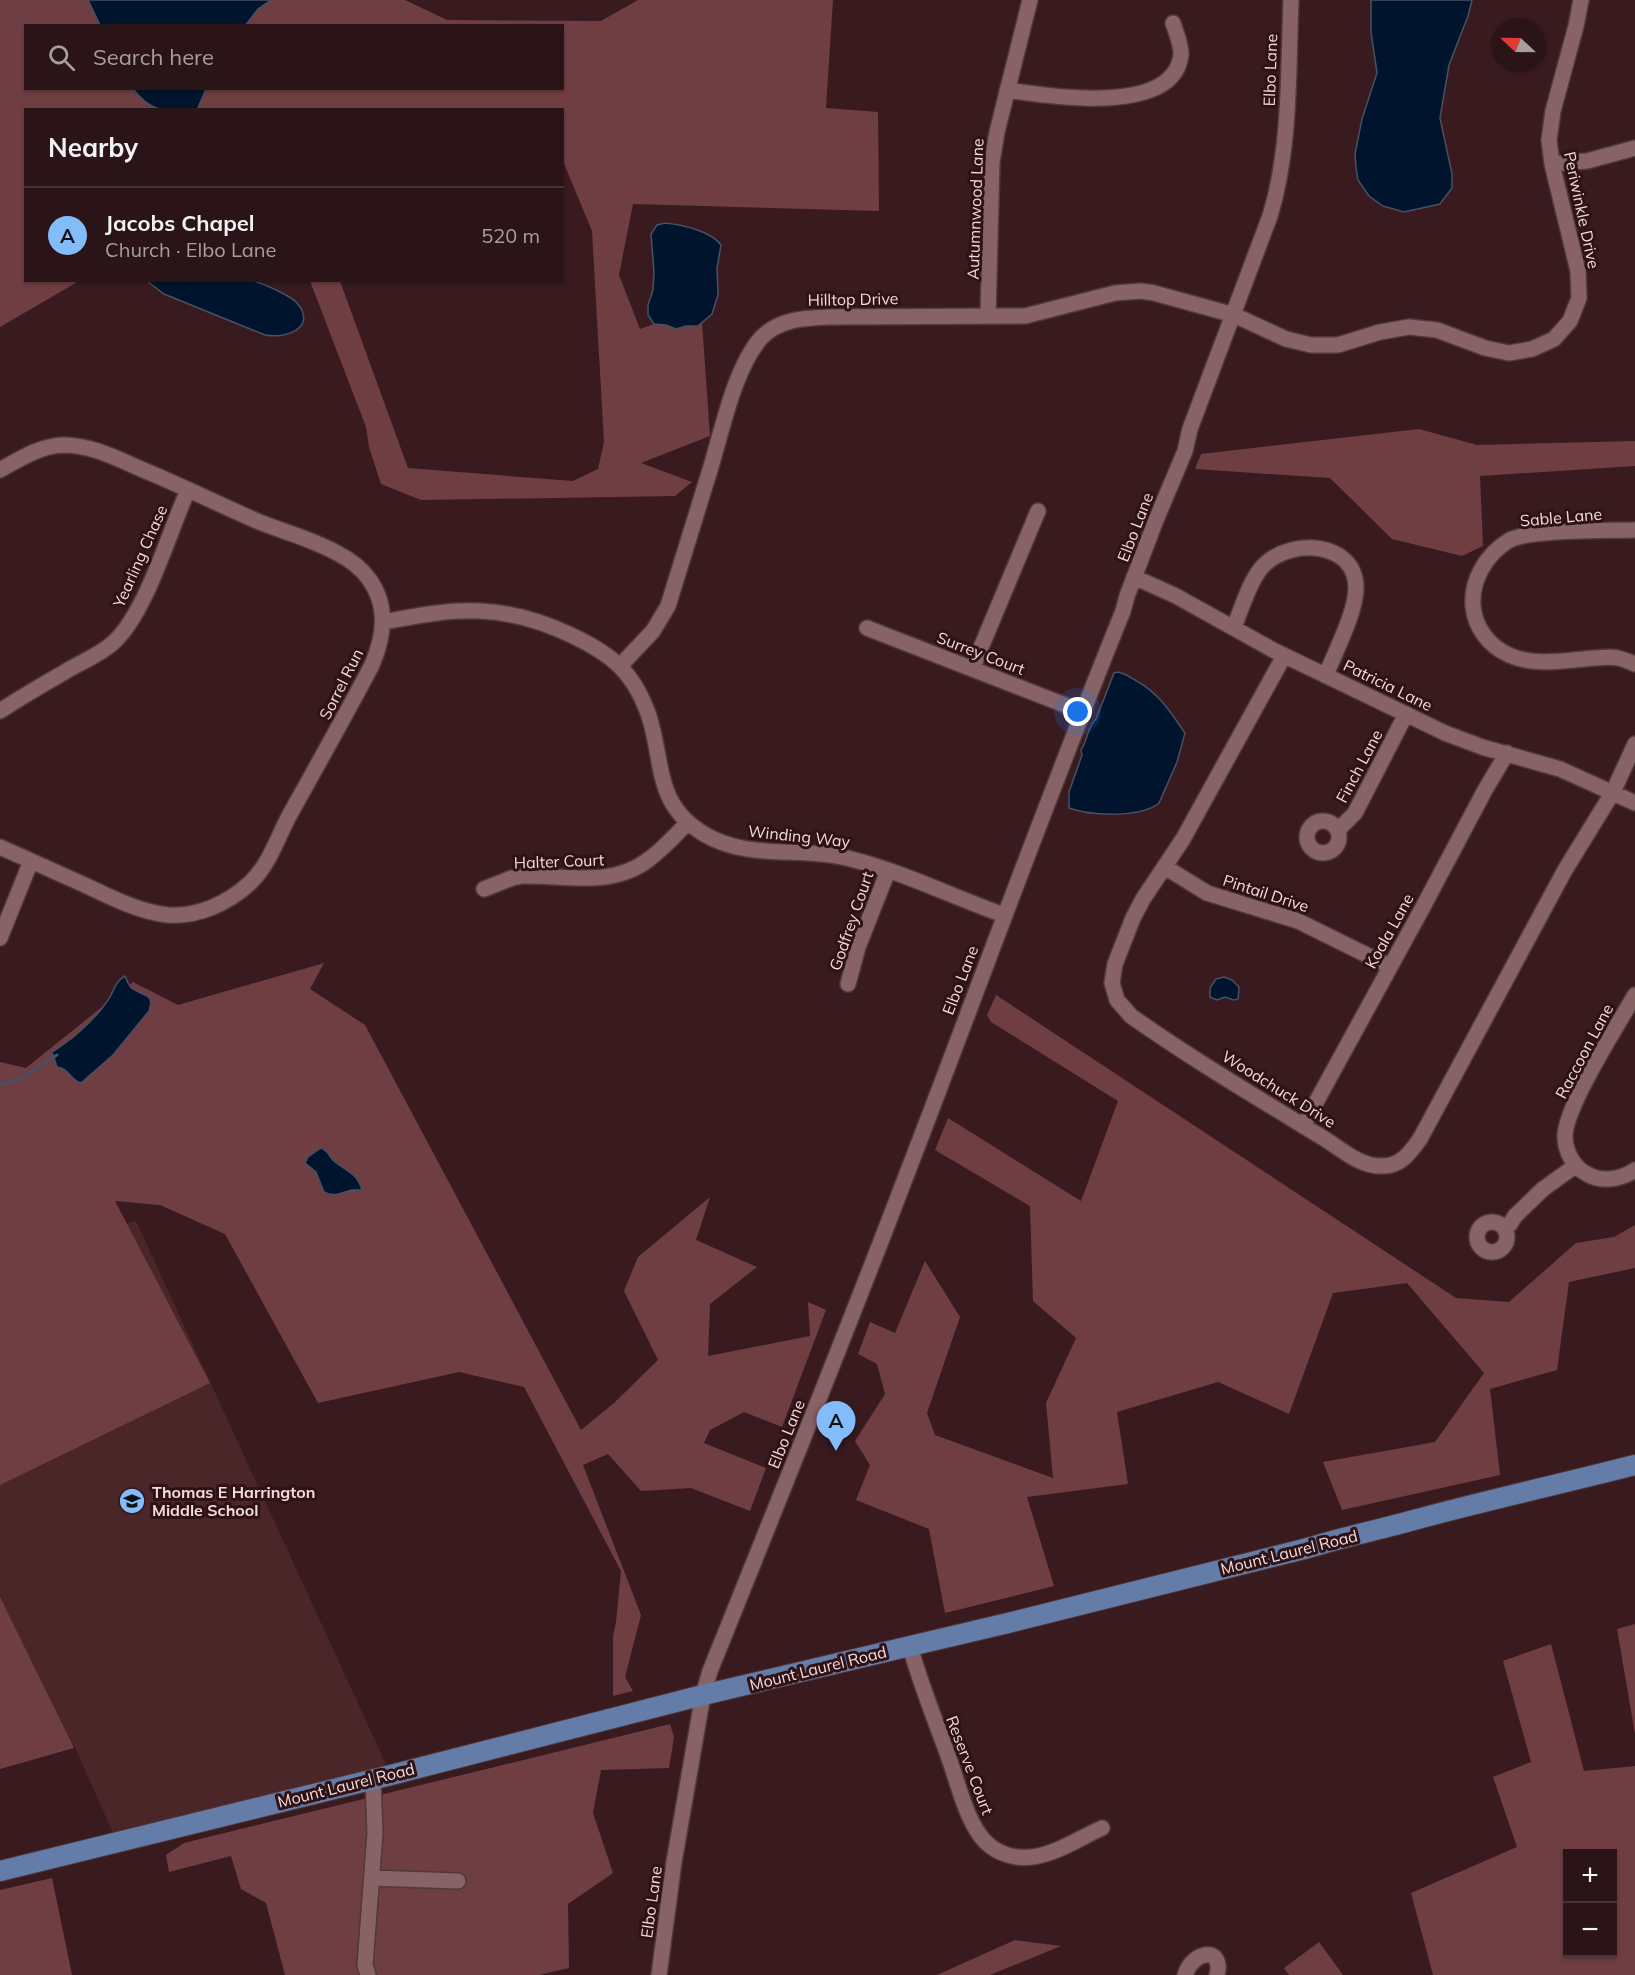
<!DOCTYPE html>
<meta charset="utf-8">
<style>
body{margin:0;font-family:Mulish,sans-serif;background:#331d20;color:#f1f3f6}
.controls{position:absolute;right:18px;bottom:18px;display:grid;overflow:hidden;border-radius:0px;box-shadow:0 2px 4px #0004}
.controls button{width:54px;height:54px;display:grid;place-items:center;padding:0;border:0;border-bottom:2px solid #473336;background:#2b1417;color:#f1f3f6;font:30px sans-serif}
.compass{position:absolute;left:1491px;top:18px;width:54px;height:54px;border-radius:50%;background:#2b1417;box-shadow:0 2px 4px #0004;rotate:292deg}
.you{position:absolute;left:1078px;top:712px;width:21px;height:21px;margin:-15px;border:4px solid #fff;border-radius:50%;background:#1a73e8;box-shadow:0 0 0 9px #1a73e833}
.badge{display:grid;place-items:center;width:39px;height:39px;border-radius:50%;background:#83bcfb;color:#111;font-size:20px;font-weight:700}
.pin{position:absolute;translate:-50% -50px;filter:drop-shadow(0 2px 3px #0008)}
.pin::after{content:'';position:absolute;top:32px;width:21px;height:18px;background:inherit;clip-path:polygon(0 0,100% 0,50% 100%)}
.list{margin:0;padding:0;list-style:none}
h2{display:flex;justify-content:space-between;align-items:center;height:78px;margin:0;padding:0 24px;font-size:26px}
h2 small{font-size:20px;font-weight:400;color:#a69ea1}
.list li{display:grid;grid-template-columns:39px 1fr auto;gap:18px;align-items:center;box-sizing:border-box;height:96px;padding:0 24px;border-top:2px solid #473336}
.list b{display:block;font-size:22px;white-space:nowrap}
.list p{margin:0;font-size:20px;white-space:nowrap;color:#a69ea1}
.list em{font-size:20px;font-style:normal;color:#a69ea1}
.icon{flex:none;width:33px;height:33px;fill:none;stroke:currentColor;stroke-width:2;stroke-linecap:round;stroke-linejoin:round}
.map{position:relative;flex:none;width:1635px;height:1975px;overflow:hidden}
.search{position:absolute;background:#2b1417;box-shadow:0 2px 4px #0004;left:24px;top:24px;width:540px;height:66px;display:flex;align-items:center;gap:15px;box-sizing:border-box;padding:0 21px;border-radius:0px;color:#a69ea1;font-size:22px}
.panel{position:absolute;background:#2b1417;box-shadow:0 2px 4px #0004;left:24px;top:108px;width:540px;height:174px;border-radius:0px}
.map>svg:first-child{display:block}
.built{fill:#4a2629}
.green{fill:#6f3e43;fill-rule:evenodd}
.water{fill:#00152d;stroke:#485062;stroke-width:1.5}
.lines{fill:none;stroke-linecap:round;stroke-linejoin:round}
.stream{stroke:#485062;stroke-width:3}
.minor-casing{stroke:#51383b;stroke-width:18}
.major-casing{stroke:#51383b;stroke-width:22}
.minor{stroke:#876365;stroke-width:15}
.major{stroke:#647da8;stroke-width:20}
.labels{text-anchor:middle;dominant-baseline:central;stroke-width:6;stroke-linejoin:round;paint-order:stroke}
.street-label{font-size:16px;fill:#f0dbdc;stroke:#2f1215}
.poi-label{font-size:16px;font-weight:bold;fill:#f0dbdc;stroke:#2f1215;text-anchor:start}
</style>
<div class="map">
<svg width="1635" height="1975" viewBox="0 0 1635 1975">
<rect width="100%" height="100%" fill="#391b1f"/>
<!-- built -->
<path class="built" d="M136,1221L391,1775L117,1842L74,1745L0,1765V1257Z"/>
<!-- green -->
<path class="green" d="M0,0H405L447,20L601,21L638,0H833L826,108L878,112L879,211L633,204L619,275L640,329L654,324V229L721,245L702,323L710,436L641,463L692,482L675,496L421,500L381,484L369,447L366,427L310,281H340L408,468L573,481L598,469L604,442L592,231L563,161L562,110H26V280L79,281L0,327ZM26,26H562V88H26Z
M1419,429L1477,445L1635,441V466L1480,476L1483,546L1462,556L1392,539L1330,478L1195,469L1201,454Z
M324,963L310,989L365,1025L581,1430L614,1403L658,1360L624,1291L638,1257L710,1197L696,1240L757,1267L710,1304L708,1356L810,1336L808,1302L826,1310L782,1427L744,1412L710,1430L704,1443L766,1468L750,1511L691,1488L641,1491L608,1454L583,1465L641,1615L625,1677L633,1691L613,1696V1636L616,1622L621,1571L524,1387L459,1372L318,1403L225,1234L160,1205L115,1201L210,1383L0,1485V1062L26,1068L133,982L178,1005Z
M996,995L1456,1298L1509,1302L1576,1243L1614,1237L1635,1225V1268L1569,1282L1557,1370L1490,1389L1500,1475L1342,1510L1323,1462L1435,1442L1484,1373L1407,1283L1333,1293L1289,1414L1218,1382L1117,1412L1128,1484L1027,1497L1054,1586L945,1613L929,1529L856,1500L870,1465L855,1441L885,1394L877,1364L858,1354L870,1322L895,1333L925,1261L960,1317L927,1413L935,1435L1053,1478L1046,1403L1076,1338L1033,1301L1030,1206L935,1150L948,1118L1081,1201L1118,1101L991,1022L987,1015Z
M0,1597L74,1748L0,1769Z
M1635,1624V1734L1617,1629Z
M1551,1644L1584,1771L1635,1766V1975H1433L1411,1893L1517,1847L1493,1777L1531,1762L1503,1661ZM1568,1854H1612V1952H1568Z
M670,1724L674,1737L669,1768L601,1770L593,1813L613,1873L568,1904L569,1968L539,1975H285L266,1903L241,1889L231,1856L169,1872L166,1855L184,1843Z
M52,1878L72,1975H0V1890Z
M1015,1940L1061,1946L990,1975H937Z
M1319,1942L1343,1975H1289L1284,1968Z"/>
<!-- water -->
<path class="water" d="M88,0H271L258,9L245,26L100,25Z
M1371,0H1472L1468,16L1449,65L1440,118L1452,174V188L1440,204L1404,212L1383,206L1369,196L1358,180L1356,167L1355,154L1362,119L1377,73L1371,32Z
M133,89H206L197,110C167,110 153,115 133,89Z
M665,223C683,225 711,231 721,245L717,268L718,295L712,314L698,326H686L676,329L666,325L654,324L648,315V305L653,290L654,272L651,234L657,225Z
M147,281C173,280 199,280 225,280C234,280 248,278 257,282C266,285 291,296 297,303C318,328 285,339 265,335L164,294Z
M1118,672C1127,674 1132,679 1140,683C1161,696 1171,713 1185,733L1177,762L1159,803C1141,818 1091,816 1069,808V792L1082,755L1081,750C1088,740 1087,727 1096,719L1114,673Z
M125,976C127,980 128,986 133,989C144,997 155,993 149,1011L113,1055L81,1083C70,1080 69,1068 57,1067L52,1052C72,1040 93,1021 106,1003C114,993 114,982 125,976Z
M1224,977L1232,980L1239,987L1238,999L1234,1000L1225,997L1217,1000L1210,997V988L1216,979Z
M321,1148C329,1151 329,1157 335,1162C348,1172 357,1173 362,1190C359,1190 355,1190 352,1190C341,1192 335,1198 324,1192L316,1172L305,1163L308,1157Z"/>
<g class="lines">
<!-- stream -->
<path class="stream" d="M0,1084C24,1081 37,1066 57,1055"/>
<!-- minor casing -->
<g class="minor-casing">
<path id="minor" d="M1007,90C1047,96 1175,117 1181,54C1181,44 1176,32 1173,23
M1552,164L1587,161L1635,148
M988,316L992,162L997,132L1030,0
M0,470C20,459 39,446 63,445C91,445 116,458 141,469C180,485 218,504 257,521C284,532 312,539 337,553C349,559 361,568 369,579C389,607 384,636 372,665C345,716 317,766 289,816C277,839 269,865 250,883C228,903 199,917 168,915C140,912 112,898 87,886C58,873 29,860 0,847
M1635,530C1609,531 1527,529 1508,541C1486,555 1471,580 1473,606C1475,628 1489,646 1509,655C1535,667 1568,660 1595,658C1602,658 1611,656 1618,658C1623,659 1630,662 1635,664
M1134,577L1176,596L1273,650L1445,733L1482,747L1560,769L1635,803
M384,622C458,607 504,603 573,636C613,655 634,673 649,716C664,763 654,804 704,834C749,861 802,846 851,859C903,872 953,897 1004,915
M1234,627C1242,608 1250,579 1264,565C1291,538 1356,541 1356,588C1356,612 1335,652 1326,675
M867,628L1083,712
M1284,656L1183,839L1143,899L1133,918L1115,964L1112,983L1117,1000L1131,1016C1192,1059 1256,1097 1320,1136C1339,1147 1358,1166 1381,1166C1400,1167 1410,1153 1420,1139L1565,870L1613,792L1635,744
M620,666L653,631L668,606C682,561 696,515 710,470C722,431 734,369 761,338C779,319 804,318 829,317L1025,316L1115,293L1141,291L1154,293L1234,315L1286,339L1311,345H1338L1380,332L1409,327L1437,330L1485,348L1509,353L1532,349L1554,339L1570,321L1579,298L1578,271L1552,164L1549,140L1553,111L1576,26L1581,0
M972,669L1038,511
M0,711C20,698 42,685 63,673C80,662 99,656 114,642C147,611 169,532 188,490
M1307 837a16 16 0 1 1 32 0a16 16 0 1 1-32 0Z
M1338,830L1355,813L1406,714
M1165,867L1207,893L1298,921L1389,966
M484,889L512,878L522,876C565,875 611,888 648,860C663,849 676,835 688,822
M0,938L31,861
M848,984L858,947L888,871
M1635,995C1619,1023 1565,1107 1565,1136C1565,1151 1573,1167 1587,1174C1602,1183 1621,1179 1635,1170
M1303,1126L1423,907L1485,790L1507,753
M1477 1237a15 15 0 1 1 30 0a15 15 0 1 1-30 0Z
M1504,1228L1510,1224L1515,1216L1543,1189L1575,1166
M910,1646C921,1687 938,1726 952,1767C959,1788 966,1815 979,1834C988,1847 1002,1855 1017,1857C1047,1861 1077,1839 1102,1828
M372,1878L458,1881
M368,1975L365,1965L375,1833L373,1779
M659,1975L674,1862L703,1695L710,1671C777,1505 844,1339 908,1171C980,984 1048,796 1123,611L1127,596L1156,520L1185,451L1190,429L1270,216C1291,147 1288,72 1291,0
M1185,1975C1193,1950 1224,1946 1217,1975"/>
</g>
<!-- major casing -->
<g class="major-casing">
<path id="major" d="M0,1871L391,1775L703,1695L1008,1623L1308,1548C1343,1537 1378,1530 1414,1520C1487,1500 1561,1484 1635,1465"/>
</g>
<!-- minor -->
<use href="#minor" class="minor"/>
<!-- major -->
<use href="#major" class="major"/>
</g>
<!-- icons -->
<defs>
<g id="school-disc" transform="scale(1.35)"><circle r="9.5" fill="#83bcfb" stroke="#2f1215"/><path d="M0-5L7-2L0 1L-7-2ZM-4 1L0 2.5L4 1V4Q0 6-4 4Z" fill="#111"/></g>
</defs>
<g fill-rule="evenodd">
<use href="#school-disc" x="132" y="1501"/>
</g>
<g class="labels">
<!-- street labels -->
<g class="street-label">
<text transform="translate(1270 70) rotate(-88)">Elbo Lane</text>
<text transform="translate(975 209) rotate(-88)">Autumnwood Lane</text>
<text transform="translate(1582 210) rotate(78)">Periwinkle Drive</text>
<text transform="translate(853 299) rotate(-1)">Hilltop Drive</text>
<text transform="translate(1561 517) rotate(-5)">Sable Lane</text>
<text transform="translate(1135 527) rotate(-69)">Elbo Lane</text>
<text transform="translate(140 556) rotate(-66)">Yearling Chase</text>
<text transform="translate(981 653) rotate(21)">Surrey Court</text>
<text transform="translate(341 684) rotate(-63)">Sorrel Run</text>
<text transform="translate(1388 685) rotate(26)">Patricia Lane</text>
<text transform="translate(1359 766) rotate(-62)">Finch Lane</text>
<text transform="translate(799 836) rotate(6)">Winding Way</text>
<text transform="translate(559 861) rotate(-2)">Halter Court</text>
<text transform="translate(1266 893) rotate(18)">Pintail Drive</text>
<text transform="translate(851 921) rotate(-71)">Godfrey Court</text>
<text transform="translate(1389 931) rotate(-61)">Koala Lane</text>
<text transform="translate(960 980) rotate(-69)">Elbo Lane</text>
<text transform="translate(1584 1051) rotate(-62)">Raccoon Lane</text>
<text transform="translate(1279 1089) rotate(32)">Woodchuck Drive</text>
<text transform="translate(786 1434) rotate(-68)">Elbo Lane</text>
<text transform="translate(1289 1552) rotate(-14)">Mount Laurel Road</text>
<text transform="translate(818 1668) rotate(-14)">Mount Laurel Road</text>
<text transform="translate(970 1765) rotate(69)">Reserve Court</text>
<text transform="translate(346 1785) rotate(-14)">Mount Laurel Road</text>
<text transform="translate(651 1902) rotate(-82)">Elbo Lane</text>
</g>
<!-- poi labels -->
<g class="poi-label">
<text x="152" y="1492">Thomas E Harrington<tspan x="152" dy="18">Middle School</tspan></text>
</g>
</g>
</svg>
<div class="controls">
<button>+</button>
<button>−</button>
</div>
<svg class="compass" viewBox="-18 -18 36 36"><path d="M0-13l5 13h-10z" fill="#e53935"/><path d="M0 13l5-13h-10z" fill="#a69ea1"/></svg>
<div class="you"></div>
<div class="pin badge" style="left:836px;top:1451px">A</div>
<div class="search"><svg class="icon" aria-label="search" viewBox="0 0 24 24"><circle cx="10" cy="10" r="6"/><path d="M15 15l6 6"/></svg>Search here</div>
<section class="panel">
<h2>Nearby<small></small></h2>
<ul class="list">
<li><span class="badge">A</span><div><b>Jacobs Chapel</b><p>Church · Elbo Lane</p></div><em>520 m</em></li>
</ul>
</section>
</div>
